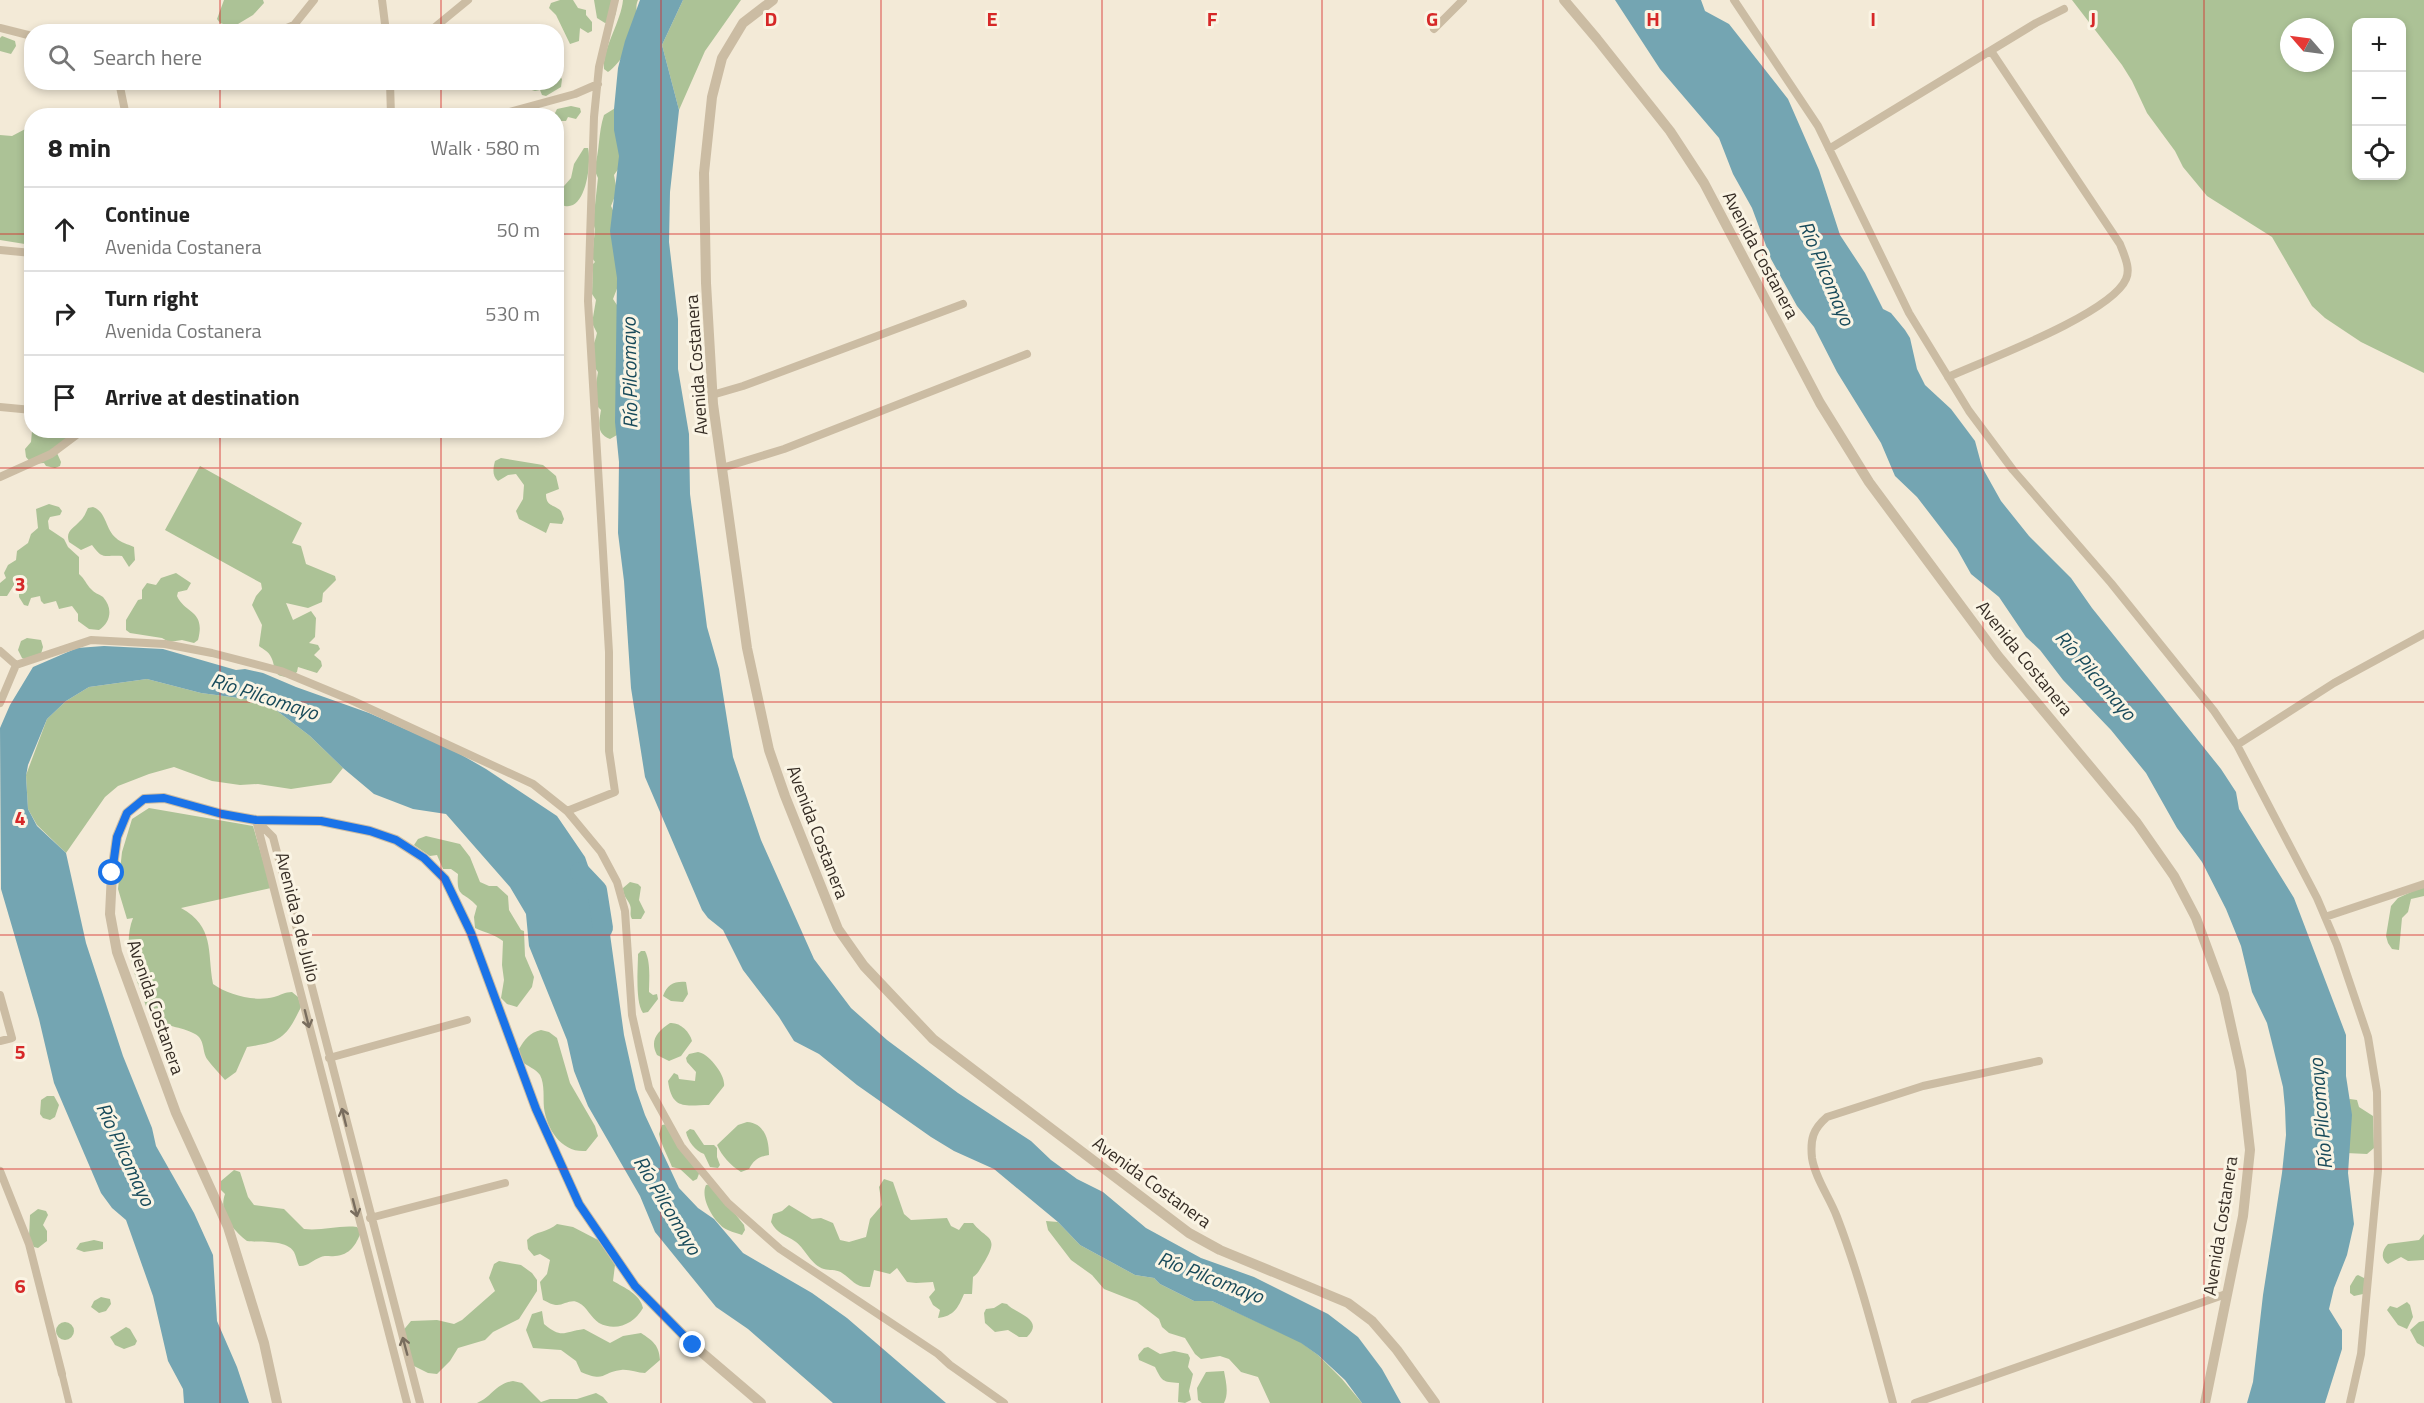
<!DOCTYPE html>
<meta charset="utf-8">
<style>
body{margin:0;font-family:"Titillium Web",sans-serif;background:#f6f6f6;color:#222}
.controls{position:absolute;right:18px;top:18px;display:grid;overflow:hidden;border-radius:12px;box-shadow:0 3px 9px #0003}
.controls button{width:54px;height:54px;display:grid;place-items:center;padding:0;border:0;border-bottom:2px solid #e0e0e0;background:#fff;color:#222;font:30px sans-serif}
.compass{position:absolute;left:2280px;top:18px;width:54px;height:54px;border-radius:50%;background:#fff;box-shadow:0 3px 9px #0003;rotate:298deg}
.stop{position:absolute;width:18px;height:18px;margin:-14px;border:4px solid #1a73e8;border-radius:50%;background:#fff}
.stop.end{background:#1a73e8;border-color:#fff;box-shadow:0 2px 6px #0008}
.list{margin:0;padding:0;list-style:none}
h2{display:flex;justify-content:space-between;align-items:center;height:78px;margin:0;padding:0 24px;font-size:26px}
h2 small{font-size:20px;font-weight:400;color:#767676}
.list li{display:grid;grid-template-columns:39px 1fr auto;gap:18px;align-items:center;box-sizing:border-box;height:84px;padding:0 24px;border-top:2px solid #e0e0e0}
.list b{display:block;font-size:22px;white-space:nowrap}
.list p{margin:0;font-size:20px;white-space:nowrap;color:#767676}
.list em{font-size:20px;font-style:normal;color:#767676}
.icon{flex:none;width:33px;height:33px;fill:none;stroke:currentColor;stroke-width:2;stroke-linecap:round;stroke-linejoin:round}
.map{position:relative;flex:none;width:2424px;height:1403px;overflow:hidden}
.search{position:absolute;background:#fff;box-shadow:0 3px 9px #0003;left:24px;top:24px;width:540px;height:66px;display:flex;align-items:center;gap:15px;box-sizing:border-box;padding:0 21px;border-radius:24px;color:#767676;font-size:22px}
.panel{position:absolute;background:#fff;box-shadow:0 3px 9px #0003;left:24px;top:108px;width:540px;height:330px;border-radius:24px}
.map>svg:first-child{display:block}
.green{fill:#acc296;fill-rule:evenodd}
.water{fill:#74a5b2}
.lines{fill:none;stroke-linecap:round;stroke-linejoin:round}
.river{stroke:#74a5b2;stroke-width:20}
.pedestrian{stroke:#cbbca3;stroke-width:7}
.minor{stroke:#cbbca3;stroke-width:8}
.tertiary{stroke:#cbbca3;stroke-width:10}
.oneway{stroke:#796d5e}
.route{stroke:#1a73e8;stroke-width:8}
.grid{fill:none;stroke:#d62828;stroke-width:1.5;stroke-opacity:0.55}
.labels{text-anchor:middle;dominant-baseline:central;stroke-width:6;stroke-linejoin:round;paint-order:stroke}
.street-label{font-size:18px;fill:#362d25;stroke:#faf4e4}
.water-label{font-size:20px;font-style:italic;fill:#184a5a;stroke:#faf4e4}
.grid-label{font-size:20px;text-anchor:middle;font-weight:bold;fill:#d62828;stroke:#faf4e4;stroke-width:6;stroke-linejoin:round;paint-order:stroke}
</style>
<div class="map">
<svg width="2424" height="1403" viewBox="0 0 2424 1403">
<rect width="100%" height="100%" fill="#f3ead7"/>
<!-- green -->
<path class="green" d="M224,0H263L264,3L253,15L233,27L220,23L217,19Z
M560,0H573L578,8L586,10V15L592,22V31L588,33L580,28L579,41L570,44L556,15L549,8L551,3Z
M594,0H617L616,13L613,21L605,23L597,18Z
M623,0H638C634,9 639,15 637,24C635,39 621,63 608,72L604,69C602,49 621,22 623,0Z
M683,0H741L705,51L679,110L662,45Z
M2072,0H2424V373L2361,342L2325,318L2312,306L2272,237L2207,196L2183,167L2175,151L2147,113L2132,81L2122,65ZM2356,22H2402V176H2356ZM2289,27H2325V63H2289Z
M2,36L15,41L16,46L11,54L0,51V38Z
M557,73L562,79L561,87L546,96L542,95L540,90L535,91L522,87V83L556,82Z
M571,106L580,108L581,112L576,119L568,117L566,121H557L556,116L554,115L557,109Z
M617,107L621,165L614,175L617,191L611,206L616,217L618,286L613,299L619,308L617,435L610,439C596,434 599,422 601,410L593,402L598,372C584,354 593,352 597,333L592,323L596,300L592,294L593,264L595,262L592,258L595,229L593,223L598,178L594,169C600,151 598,133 604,115Z
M31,126L32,245H31L0,240V135L12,136Z
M584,148H588C592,164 585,218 560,204L558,199L564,186L571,178L574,164Z
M32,431H85L80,438L75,437L57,453L61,462L60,466L55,468L46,466L44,463L32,464L26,457L25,449L31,442Z
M501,458L543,465L556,476L559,489L546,494C546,507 554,504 561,511L564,519L562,524L550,523L546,533L519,519L516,511L523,499L524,485L516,474L508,475L498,481C492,476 493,469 495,461Z
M200,466L302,523L292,543L301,546L306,564L335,576L336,580L323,593L322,602L308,608L286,603L293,620L311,611L316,618L315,637L309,643L318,645L320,649L314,655L321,661L322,666L317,673L298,667L297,672L290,677C270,677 277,668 271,657C269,652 263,649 259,646L262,625L252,605L256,596L262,589L261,583L165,530Z
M49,504L59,507L62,511L60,515L50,517L48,521L49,529L64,539L68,547L79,557V574C85,579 86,584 91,589C94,593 99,594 103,597C113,608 111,622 99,630L89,629L78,621V614L72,606L59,609L56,601L44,604L41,601L40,596L31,598L28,606L24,605L19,597V584L14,585L7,596H0V583L6,578L4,573L8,565L16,560L17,551L28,543L31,534L38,528L36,509Z
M93,507C107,512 105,529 116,538C121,543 128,544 134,547L135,560L129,567L122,556C103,555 103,560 92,545L81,550L69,542C65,531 74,528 80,521C84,518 86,512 88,508Z
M176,573L191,583L187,590L178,592L177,596C185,614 206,610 198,640L194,643L182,640L169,642L162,638L130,633L126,630V620L138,600L142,599V590L147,583L156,585L161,578Z
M27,638L41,640L43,647L41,654L26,660L22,658L18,650L21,641Z
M147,679L201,693L254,700L272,707L310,736L343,768L331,783L291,789L258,784L240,785L212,781L174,767L149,774L118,786L105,797L66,853L37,825L28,809L26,775L47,719L66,701L89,687Z
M149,808L253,826L271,888L181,908C215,927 207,951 213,984C228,995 255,1002 274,997C281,995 285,992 292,992L298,997L301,1007C286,1038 281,1042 247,1047L236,1072L225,1080C219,1073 212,1066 207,1059C202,1051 205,1039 195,1034C177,1024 163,1030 147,1009C137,979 121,949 133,918L127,919L118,889L122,852L132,819Z
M426,836L460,844L470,857L480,882L489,886H497L508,896L509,910L521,930L524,931L525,956L534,977L532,987L517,1007L507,1004L501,998L504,980L502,965L503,941C494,934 486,933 475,928L474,917L477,906C464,891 456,899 458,874L451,869H443L437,855L430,856L414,845L418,839Z
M630,882L638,884L641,887L639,900L645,912L641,919H632C629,914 632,910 630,905C627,898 623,896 623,888Z
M2424,886V896L2411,899L2408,912L2402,918L2399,950L2392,949L2388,943L2386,936L2391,906L2398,898Z
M641,951H645C651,962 649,980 649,992L653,995L657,994L658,999L648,1012L643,1013C635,1002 638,969 638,954Z
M686,982L688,994L683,1002L671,1001L663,996C667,985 674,981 686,982Z
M670,1023C680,1022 690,1032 692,1041L681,1056L669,1061L657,1055C649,1040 658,1031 670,1023Z
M541,1030L549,1032L557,1038L570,1083L595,1126L598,1136L586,1151C562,1153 547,1130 544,1108C543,1097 545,1085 540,1075C536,1069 527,1066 521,1061L519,1049C525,1039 529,1033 541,1030Z
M698,1052C708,1053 726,1075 724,1086L709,1105C686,1105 672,1111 668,1081L674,1073L678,1075L679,1079L695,1081L696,1072L687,1062L686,1058L689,1054Z
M47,1096H54L59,1105L55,1117L50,1120L43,1118L40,1114L41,1100Z
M2350,1099L2357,1100L2359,1107L2373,1116L2374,1148L2367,1154L2346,1153L2348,1100Z
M747,1122C764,1123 769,1139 769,1155C758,1157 754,1160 749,1169L741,1172C730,1165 722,1156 717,1145L738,1125Z
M667,1124L700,1171L697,1179L693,1181L680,1169L672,1167C668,1157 661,1144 659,1134L662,1125Z
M690,1129L694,1130L704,1145H714L717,1148V1157L720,1165L718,1168L710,1167L704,1154C695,1151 688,1141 686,1132Z
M234,1170L240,1172L248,1197L254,1205L284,1209L304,1229C322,1231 339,1225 357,1227L361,1232C356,1245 350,1255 335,1256C329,1257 326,1255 321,1257C313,1260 307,1267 299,1266C297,1262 296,1256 294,1252C286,1239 260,1243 247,1241C233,1230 218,1213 225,1194L221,1190V1181Z
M884,1179L893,1182L904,1214L911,1220L947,1218L951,1226L959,1230L964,1223H973C986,1240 1000,1235 985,1261C980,1268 980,1272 973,1277L972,1294H964C958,1308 954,1316 938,1318L940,1310L933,1305L929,1297L935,1290L933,1282L916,1283L907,1282L897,1268L890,1274L874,1270L870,1287C855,1288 853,1280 842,1273C837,1269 830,1271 824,1269C811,1265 806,1250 796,1242C786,1235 777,1234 771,1222L773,1214L782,1211L789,1205L812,1219L821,1218L833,1223L840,1240L849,1242L866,1237L870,1219L882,1205L879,1187Z
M711,1184L744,1225L745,1230L742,1235C737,1233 728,1231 724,1228C713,1220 700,1198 706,1185Z
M38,1209L46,1211L48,1215L43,1225L47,1231V1241L38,1248L34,1247L29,1238L30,1215Z
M1046,1221L1058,1222L1080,1245L1135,1275L1154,1278L1160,1284L1194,1301H1212L1299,1341L1318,1355L1342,1379L1362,1403H1270L1258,1377L1241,1372L1229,1359L1220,1356L1201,1359L1195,1354L1185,1338L1169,1333L1162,1327L1159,1319L1137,1302L1104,1289L1092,1275L1071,1260L1048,1230Z
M557,1224L573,1227L598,1240L615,1265L613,1281C625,1288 640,1294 643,1308C634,1324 616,1332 599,1323C591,1318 587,1307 579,1303C571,1298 563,1306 556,1305C552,1305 546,1301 543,1300L540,1282L547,1274L550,1260L540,1254L534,1256L528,1249L527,1240C535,1231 549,1232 557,1224Z
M2424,1234V1260L2408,1261L2401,1257L2388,1264C2380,1259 2382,1250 2388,1244L2419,1240Z
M94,1240L103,1242V1249L84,1252L76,1249L80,1243Z
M499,1261L521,1265L532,1273L537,1280V1291L519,1319L493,1332L485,1340L458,1348L450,1361L437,1374L428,1373L414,1366L401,1333L411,1321L437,1320L454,1324L462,1320L495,1291L489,1278L494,1264Z
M2358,1275L2366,1279L2363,1294L2354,1296L2350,1293V1286L2356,1276Z
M101,1297L110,1299L111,1304L106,1311L99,1313L91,1307L94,1301Z
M2407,1302L2410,1305L2413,1317L2407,1329L2398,1325L2387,1310L2390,1306L2397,1308Z
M1002,1303L1007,1304C1014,1313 1046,1319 1027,1337H1019L1008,1330L995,1332L985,1323L984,1313L986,1309L994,1308Z
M542,1311L544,1324C562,1339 563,1332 584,1329L610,1343L623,1336L641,1333C653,1341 659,1345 660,1360L645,1373C637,1373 629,1369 621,1370C601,1372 606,1383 581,1372L576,1361L561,1350L533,1348L526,1330L532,1314Z
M2424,1321V1347L2417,1343L2410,1330L2419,1322Z
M56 1331a9 9 0 1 1 18 0a9 9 0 1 1-18 0Z
M126,1327L130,1329L137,1341L135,1345L124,1349L115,1345L110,1337Z
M1148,1347L1160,1354L1174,1351L1188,1354L1190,1358L1188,1367L1193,1374L1189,1391L1191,1400L1185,1403L1178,1402L1179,1383C1162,1382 1162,1381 1155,1367L1139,1360L1138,1355L1144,1348Z
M1224,1371C1226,1382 1229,1393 1224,1403H1202L1198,1400L1197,1388L1206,1372Z
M513,1381L522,1383L541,1402L550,1399H577L596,1393L603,1397L608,1403H477C492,1397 495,1384 513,1381Z"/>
<!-- water -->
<path class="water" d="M640,0H683L662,45L679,110L670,192L669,242L678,319V369L689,434L690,494L707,627L719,669L733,757L761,840L814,959L851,1008L887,1040L958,1093L1031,1141L1051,1160L1077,1179L1103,1192L1146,1228L1201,1258L1254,1277L1328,1314L1358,1337L1382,1369L1401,1403H1362L1345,1380L1318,1355L1301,1343L1212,1301H1194L1160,1284L1154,1278L1135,1275L1080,1245L1058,1222L994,1169L954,1151L931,1137L857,1085L819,1054L794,1041L779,1017L743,970L723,930L708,918L702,910L645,777L631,688L624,581L618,533L619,462L615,422L617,278L610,231L619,156L614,130V109L618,68L625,41Z
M1615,0H1701L1705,11L1729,24L1788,99L1819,170L1840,235L1865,273L1883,309L1891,313L1905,330L1910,338L1917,369L1925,385L1951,409L1975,441L1982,467L2001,501L2029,536L2071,578L2092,608L2221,769L2236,792L2239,809L2294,898L2346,1035V1076L2352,1115L2348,1173L2354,1224L2347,1255L2334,1288L2329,1309L2342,1330V1349L2325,1403H2247L2253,1382L2263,1295L2282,1173L2286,1135L2285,1108L2283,1087L2267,1023L2252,992L2241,946L2226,909L2202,862L2177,828L2146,773L2111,730L2063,680L2040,650L2026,637L1999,597L1971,574L1957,549L1917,497L1895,476L1881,443L1837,372L1814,327L1797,306L1771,259L1752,208L1733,174L1719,138L1660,69Z
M104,646L163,649L236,670L245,669L263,673L296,687L369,713L453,750L486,769L557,816L585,857L609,927L624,1035L636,1089L645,1115L679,1188L698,1208L714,1219L743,1253L812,1293L847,1318L946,1403H833L748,1329L716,1307L655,1232L640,1196L588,1106L574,1071L567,1040L529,946L526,914L510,887L446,814L413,809L374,794L343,768L310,736L272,707L254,700L201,693L147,679L89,687L66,701L47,719L28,765L26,776L28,809L37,826L66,853L86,943L123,1056L152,1128L156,1146L194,1213L213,1255L217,1321L237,1367L249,1403H184L183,1389L168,1361L153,1296L126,1220L112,1208L101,1193L54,1083L39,1019L1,889L0,728L10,705L33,667L77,648Z"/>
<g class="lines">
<!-- river -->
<path class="river" d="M580,872L597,890L603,928"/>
<!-- pedestrian -->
<path class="pedestrian" d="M62,1374L69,1403"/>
<!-- minor -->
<path class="minor" d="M382,0L386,32
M1734,0L1818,126L1909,313L1969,411L2013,470L2111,583L2214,711L2237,745L2317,898L2337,945L2368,1037L2377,1092L2378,1171L2361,1354L2350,1403
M0,28L32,36
M1434,29L1463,0
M277,32L294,25L314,0
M429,32L468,0
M119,82L126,116
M390,82L391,116
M495,116L575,94L598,84
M1829,149L2036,23L2064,9
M0,250L32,253
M1948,377C1986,360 2111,314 2126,279C2131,268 2124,255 2120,244L1991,51
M712,395L743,386L963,304
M0,407L32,410
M722,468L784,449L1027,354
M0,477L51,454L83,430
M0,651L16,665
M0,703L16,665L91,640L165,644L212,653L281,671L351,700L533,784L567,811L601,852L617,882L625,911L632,1015L639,1046L649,1088L681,1146L728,1203L780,1249L938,1354L950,1365L1004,1403
M2237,745L2334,683L2424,634
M567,811L615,792L609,751V652L588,301L594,117L599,67L615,0
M256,820L273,837L420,1403
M256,820L407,1403
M2325,917L2424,884
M0,995L12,1038L0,1041
M329,1058L467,1020
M0,1171L29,1244L62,1374
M370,1218L505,1183
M1893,1403C1876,1341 1860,1277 1837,1217C1830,1198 1815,1178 1812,1158C1810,1139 1813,1129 1827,1117L1923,1086L2039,1061
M1915,1403L2226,1294"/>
<!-- tertiary -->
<path class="tertiary" d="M773,0L743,23L722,58L712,97L704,173L706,283L713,404L747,648L769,750L785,796L838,929L864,966L933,1039L1189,1233L1220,1250L1348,1303L1372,1321L1397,1350L1435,1403
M1564,0L1597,39L1670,131L1704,183L1820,403L1869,482L1998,656L2137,823L2174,876L2196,918L2224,994L2241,1071L2250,1150L2243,1216L2205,1403
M277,1403L264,1343L228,1227L176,1113L117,952L110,914L112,873L117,837L127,813L144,799L164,798L222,814L256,820L321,821L370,831L396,840L424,858L445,879L471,933L536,1109L579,1204L635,1286L693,1345L761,1403"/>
</g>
<!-- one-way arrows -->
<defs><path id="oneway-shaft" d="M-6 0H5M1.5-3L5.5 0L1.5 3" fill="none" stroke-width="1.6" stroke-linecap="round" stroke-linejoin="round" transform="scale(1.5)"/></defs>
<g class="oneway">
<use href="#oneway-shaft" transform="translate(307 1019) rotate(76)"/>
<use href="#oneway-shaft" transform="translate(344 1117) rotate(-104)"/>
<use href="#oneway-shaft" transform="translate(355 1208) rotate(76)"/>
<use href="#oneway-shaft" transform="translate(405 1346) rotate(-105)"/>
</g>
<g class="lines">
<!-- route -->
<path class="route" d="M112,873L117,837L127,813L144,799L164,798L222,814L256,820L321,821L370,831L396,840L424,858L445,879L471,933L536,1109L579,1204L635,1286L693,1345"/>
</g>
<!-- grid -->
<path class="grid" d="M220,0V32M441,0V32M661,0V1403M881,0V1403M1102,0V1403M1322,0V1403M1543,0V1403M1763,0V1403M1983,0V1403M2204,0V1403M220,82V116M441,82V116M0,234H32M556,234H2424M220,430V1403M441,430V1403M0,468H2424M0,702H2424M0,935H2424M0,1169H2424"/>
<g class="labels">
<!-- street labels -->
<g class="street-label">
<text transform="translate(1761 255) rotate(62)">Avenida Costanera</text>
<text transform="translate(696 365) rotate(-94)">Avenida Costanera</text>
<text transform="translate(2025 658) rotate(51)">Avenida Costanera</text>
<text transform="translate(818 832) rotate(69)">Avenida Costanera</text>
<text transform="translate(298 917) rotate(76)">Avenida 9 de Julio</text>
<text transform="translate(156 1007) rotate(71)">Avenida Costanera</text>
<text transform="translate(1152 1182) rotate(36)">Avenida Costanera</text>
<text transform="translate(2220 1226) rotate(-81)">Avenida Costanera</text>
</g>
<!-- water labels -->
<g class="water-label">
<text transform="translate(1827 273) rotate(67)">Río Pilcomayo</text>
<text transform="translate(629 373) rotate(-91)">Río Pilcomayo</text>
<text transform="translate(2096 675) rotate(49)">Río Pilcomayo</text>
<text transform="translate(265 696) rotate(18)">Río Pilcomayo</text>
<text transform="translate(2320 1114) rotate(-95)">Río Pilcomayo</text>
<text transform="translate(126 1154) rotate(65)">Río Pilcomayo</text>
<text transform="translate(668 1205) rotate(59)">Río Pilcomayo</text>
<text transform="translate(1211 1277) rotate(21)">Río Pilcomayo</text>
</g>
</g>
<g class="grid-label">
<text x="771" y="26">D</text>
<text x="992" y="26">E</text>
<text x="1212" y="26">F</text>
<text x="1432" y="26">G</text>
<text x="1653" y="26">H</text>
<text x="1873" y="26">I</text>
<text x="2093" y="26">J</text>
<text x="20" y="591">3</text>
<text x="20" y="825">4</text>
<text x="20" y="1059">5</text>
<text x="20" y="1293">6</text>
</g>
</svg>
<div class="controls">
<button>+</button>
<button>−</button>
<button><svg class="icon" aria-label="locate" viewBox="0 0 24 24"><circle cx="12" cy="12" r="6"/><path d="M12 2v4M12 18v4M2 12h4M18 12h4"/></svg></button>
</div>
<svg class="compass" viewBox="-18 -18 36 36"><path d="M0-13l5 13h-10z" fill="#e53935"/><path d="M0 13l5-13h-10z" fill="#767676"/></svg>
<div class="stop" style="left:112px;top:873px"></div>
<div class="stop end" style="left:693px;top:1345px"></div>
<div class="search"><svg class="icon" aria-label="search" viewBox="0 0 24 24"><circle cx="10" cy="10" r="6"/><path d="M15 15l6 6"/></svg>Search here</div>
<section class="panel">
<h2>8 min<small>Walk · 580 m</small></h2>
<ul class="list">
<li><svg class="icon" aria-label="ahead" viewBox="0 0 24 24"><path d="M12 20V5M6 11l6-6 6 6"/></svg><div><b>Continue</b><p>Avenida Costanera</p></div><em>50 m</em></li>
<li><svg class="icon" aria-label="right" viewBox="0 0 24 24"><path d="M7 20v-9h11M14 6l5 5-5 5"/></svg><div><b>Turn right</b><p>Avenida Costanera</p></div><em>530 m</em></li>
<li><svg class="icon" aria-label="arrive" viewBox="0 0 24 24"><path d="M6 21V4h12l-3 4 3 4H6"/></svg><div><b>Arrive at destination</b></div></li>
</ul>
</section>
</div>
